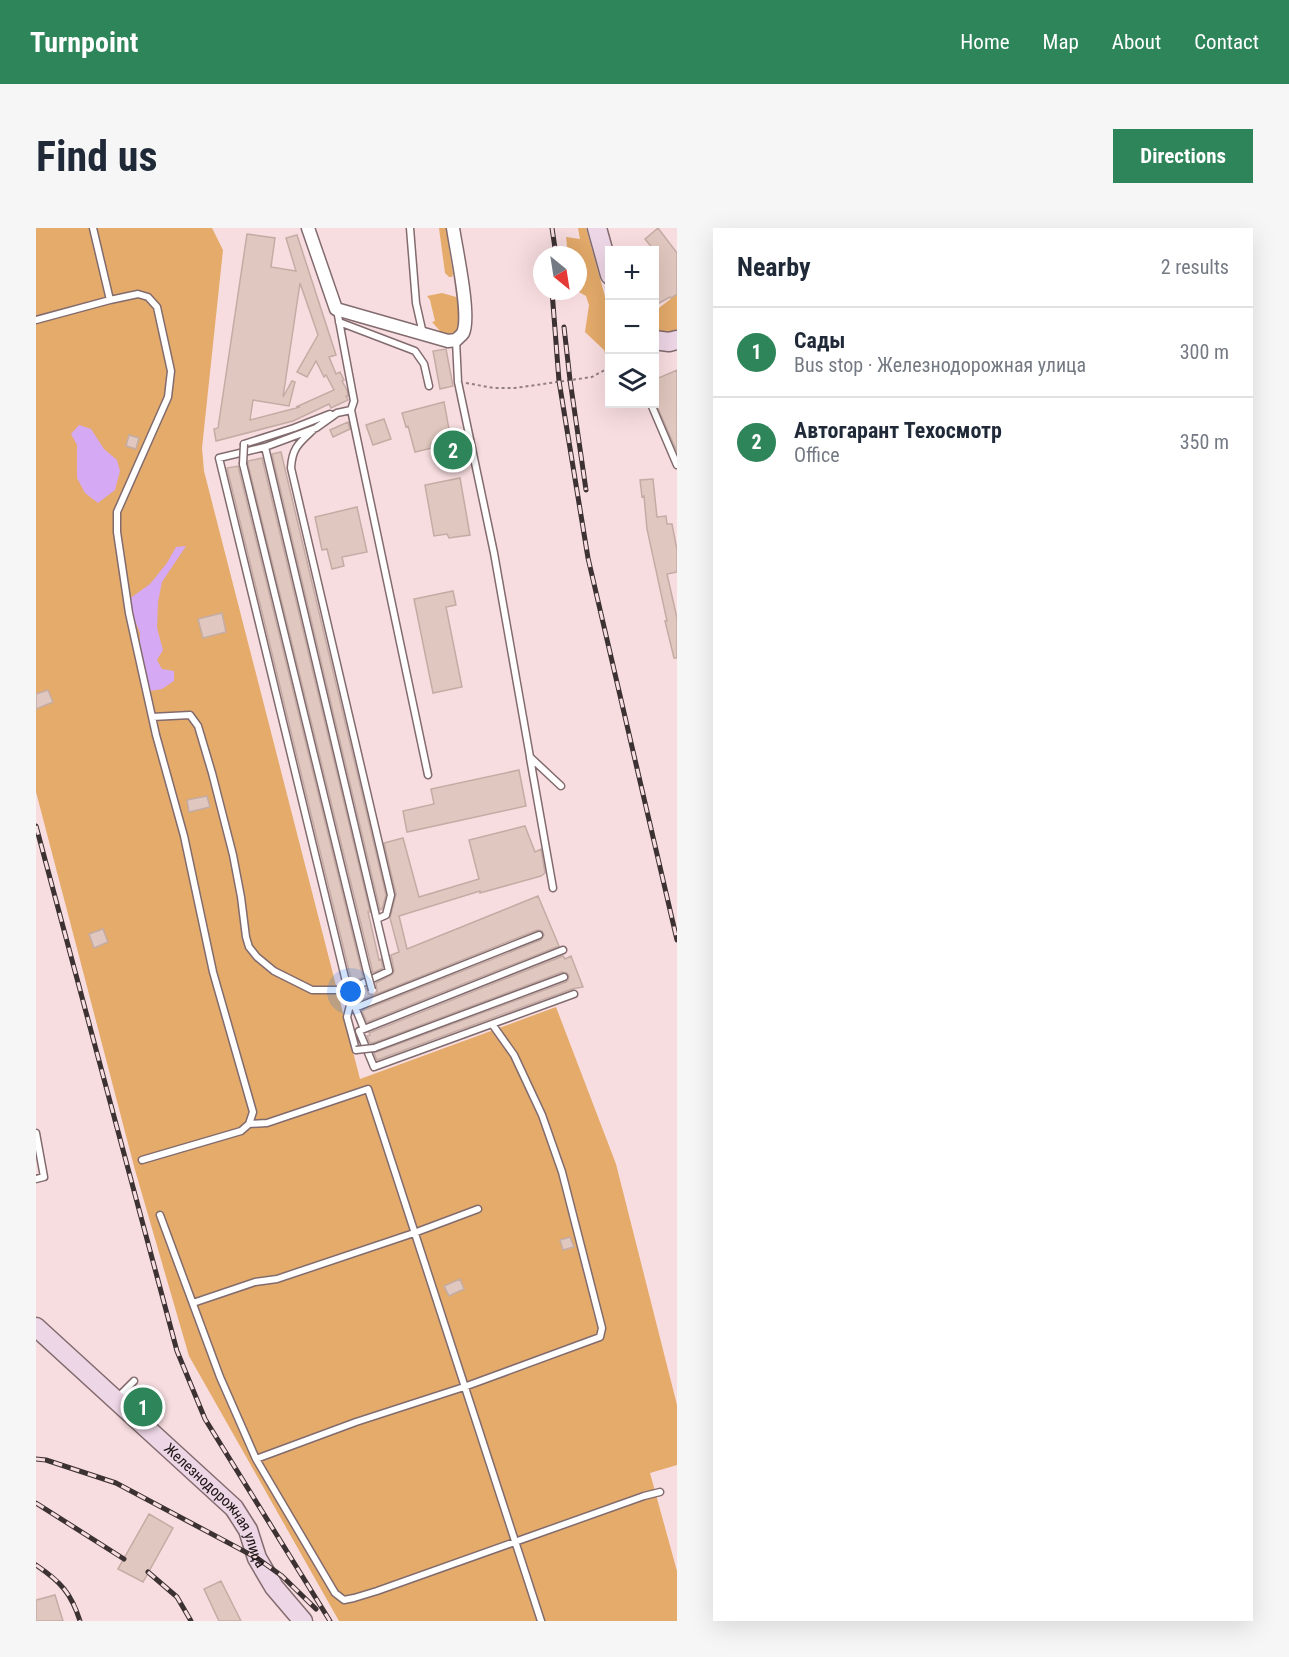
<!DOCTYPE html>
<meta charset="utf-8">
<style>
body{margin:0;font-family:"Roboto Condensed",sans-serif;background:#f6f6f7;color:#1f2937}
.controls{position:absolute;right:18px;top:18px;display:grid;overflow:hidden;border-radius:0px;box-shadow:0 6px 24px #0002}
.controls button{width:54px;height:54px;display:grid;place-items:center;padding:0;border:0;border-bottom:2px solid #e0e1e3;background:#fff;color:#1f2937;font:30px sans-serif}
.compass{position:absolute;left:497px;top:18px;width:54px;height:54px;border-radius:50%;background:#fff;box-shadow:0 6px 24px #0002;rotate:150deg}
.you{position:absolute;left:315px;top:764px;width:21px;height:21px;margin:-15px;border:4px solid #fff;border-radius:50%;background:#1a73e8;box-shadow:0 0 0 9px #1a73e833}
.badge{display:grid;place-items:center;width:39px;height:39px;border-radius:50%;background:#2e8559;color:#fff;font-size:20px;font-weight:700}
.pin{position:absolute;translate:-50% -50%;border:3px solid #fff;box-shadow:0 2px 6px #0006}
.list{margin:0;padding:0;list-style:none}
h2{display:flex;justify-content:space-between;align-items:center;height:78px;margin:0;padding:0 24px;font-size:26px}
h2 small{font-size:20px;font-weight:400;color:#747a83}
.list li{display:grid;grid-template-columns:39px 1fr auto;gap:18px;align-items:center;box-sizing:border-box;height:90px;padding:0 24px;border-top:2px solid #e0e1e3}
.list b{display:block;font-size:22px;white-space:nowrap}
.list p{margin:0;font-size:20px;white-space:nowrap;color:#747a83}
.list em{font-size:20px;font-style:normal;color:#747a83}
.icon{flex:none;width:33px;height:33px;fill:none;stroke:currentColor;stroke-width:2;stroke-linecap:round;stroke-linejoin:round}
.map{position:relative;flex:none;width:641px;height:1393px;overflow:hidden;border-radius:0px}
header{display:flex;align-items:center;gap:36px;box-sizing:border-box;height:84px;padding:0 30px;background:#2e8559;color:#fff}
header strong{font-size:28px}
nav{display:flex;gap:33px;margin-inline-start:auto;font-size:21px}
.intro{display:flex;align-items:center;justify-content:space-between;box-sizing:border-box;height:144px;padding:0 36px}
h1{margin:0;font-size:42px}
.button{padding:15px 27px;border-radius:0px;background:#2e8559;color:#fff;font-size:21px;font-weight:700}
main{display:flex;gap:36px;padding:0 36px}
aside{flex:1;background:#fff;border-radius:0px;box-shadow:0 6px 24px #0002}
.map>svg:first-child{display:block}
.green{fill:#e4ab6a}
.water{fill:#d6a9f4}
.building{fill:#e0c7bf;stroke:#c4aca4;stroke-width:1.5;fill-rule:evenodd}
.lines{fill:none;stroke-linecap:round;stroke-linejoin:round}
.lane-casing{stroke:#826b6e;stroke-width:9}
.street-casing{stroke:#826b6e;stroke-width:15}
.secondary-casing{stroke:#826b6e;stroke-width:21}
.path{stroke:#927f81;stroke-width:2;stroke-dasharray:3 3;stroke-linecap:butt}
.lane{stroke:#fff;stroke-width:6}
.street{stroke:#fff;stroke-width:12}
.secondary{stroke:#edd6e5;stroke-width:18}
.rail-casing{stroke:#3d3233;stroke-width:5}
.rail{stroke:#f8dde0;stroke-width:3;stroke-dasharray:9;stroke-linecap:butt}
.lane-bridge-casing{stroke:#826b6e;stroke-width:9;stroke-linecap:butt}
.lane-bridge{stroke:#fff;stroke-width:6}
.labels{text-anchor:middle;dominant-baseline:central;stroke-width:6;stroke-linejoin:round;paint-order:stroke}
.street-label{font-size:15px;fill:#1c1314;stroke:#f8dde0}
</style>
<header>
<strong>Turnpoint</strong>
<nav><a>Home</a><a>Map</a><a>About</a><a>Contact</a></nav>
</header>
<div class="intro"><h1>Find us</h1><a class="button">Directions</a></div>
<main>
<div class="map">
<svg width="641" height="1393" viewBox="0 0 641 1393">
<rect width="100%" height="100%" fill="#f8dde0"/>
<!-- green -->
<path class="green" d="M0,0H176L187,22L166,220L168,243L324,851L520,779L580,936L641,1177V1237L614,1245L641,1343V1393H303L153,1128L99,942L0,564Z
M403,0H410L417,46L416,49H413L409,45Z
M542,0H550L573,83L574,133L572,134L568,122L549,104L553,77L550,68L541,63L542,27H532L530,9L544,11Z
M406,65L420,69L422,72L424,99L420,109L411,111L396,94L399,93L394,72L391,68Z
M641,66V108L619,107V83Z"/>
<!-- water -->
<path class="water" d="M43,197L55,201L68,221L81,232L84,243L79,262L62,275L49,265L41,250V217L35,206Z
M150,318L126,354L122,374L121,400L127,422L121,432L126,441L138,443V453L126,461L114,463L109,440L104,423V405L99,393L93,371L114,356L131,335L140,319Z"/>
<!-- building -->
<path class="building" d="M622,0L641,25V66L635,70L634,69L618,78V22L609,11Z
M211,6L239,10L235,39L260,43L250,10L261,7L300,127L293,129L300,146L304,144L308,152L306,153L311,162L312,168H310L312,172L295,180L293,176L257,193L180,213L178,201L182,200ZM264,55L282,107L261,144L271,149L280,133L288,149L290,147L298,162L260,179H264L214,192L217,172L253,178L259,154L256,153L247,169Z
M410,121L417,158L404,161L397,123Z
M641,142V224L618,171V152Z
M408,174L415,212L395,216L396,220L379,224L372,198L370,199L366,185Z
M348,191L355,211L337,217L330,197Z
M312,194L314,201L297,209L294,202Z
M93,207L103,210L100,221L90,218Z
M245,224L350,667L346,681L344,682L236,226Z
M226,230L334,684H332L343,732L345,731L347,740L337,745L212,236V233Z
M202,238L327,749L316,755L191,240Z
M424,250L434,307L413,310L411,306L398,308L389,257Z
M617,251L621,289L630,288L631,296H636L641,322V344L631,346L641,390V430H638L629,393H631L611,301L608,268L606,269L604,252Z
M321,279L331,324L306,329L308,338L296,341L291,321L286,322L279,289Z
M417,363L420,377L410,379L426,459L397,465L378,371Z
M186,385L190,404L167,410L162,391Z
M12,462L17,474L0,481V466Z
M483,542L490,578L371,604L367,583L398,576L395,561Z
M171,568L174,579L153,584L151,572Z
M489,598L499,624L505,621L509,645L505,648L444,665V663L363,688L371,721L502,668L523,718L331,794L326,783L505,712L508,707L506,703L501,702L338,767L341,763L340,755L357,746L358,742L355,727L363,724L354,690L360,666L348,615L367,610L383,669L443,651L433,612Z
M67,701L72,714L58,720L53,706Z
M527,728L529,731L535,728L547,759L536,761L341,832L338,825L530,754L532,752L533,748L531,745L526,744L337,815H334L331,808L334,807L333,805Z
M330,760L333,766L338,767L322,773L319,765Z
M534,1009L538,1019L527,1022L524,1012Z
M424,1051L428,1061L413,1068L408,1058Z
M113,1286L137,1300L107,1354L82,1341Z
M185,1353L205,1393H183L168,1361Z
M19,1367L27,1393H0V1372Z"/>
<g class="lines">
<!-- lane casing -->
<g class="lane-casing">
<path id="lane" d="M374,0L380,75L387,106
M74,72L102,66L112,69L121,79L135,143L132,169L81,284V304L93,385L120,507L148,608L177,744L217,884L213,896L205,903L106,932
M301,82L318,173L315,182L301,185L280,200L229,219L183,230L312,762L328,801L323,803L338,839L538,766
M0,92L74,72L57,0
M303,94L379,123L388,136L393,158
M420,112L422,154L458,325L494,529L525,558
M615,176L641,237
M315,182L392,547
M277,202C263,215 256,220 255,240L355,667L350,687L341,691
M208,216L258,200L294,186
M207,236L331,744
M116,489L154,487L162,498L176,545L197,627L205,669L210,709L213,719L221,729L238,743L276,762H312L353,743L229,219
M494,530L517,660
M315,773L311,789L320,822
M319,780L503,707
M328,801L527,722
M338,820L528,749
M213,896L231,895L332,861L505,1393
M0,905L8,949L0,951
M124,987L184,1149L220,1231L299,1365L308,1372L318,1370L341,1363L608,1268L624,1264
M157,1075L219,1054L241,1051L378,1005L442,981
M80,1171L98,1153
M220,1231L320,1194L428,1159L564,1109L566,1100L526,944L506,887L478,827L456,796"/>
</g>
<!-- street casing -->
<g class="street-casing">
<path id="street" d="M272,0L300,81L412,113L420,112C422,110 425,108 427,105C435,88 420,21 417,0"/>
</g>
<!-- secondary casing -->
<g class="secondary-casing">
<g id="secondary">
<path d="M561,0L574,47"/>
<path d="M618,112L633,114L641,112"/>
<path id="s1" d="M0,1099L198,1280L212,1302L221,1330L238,1359L267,1393"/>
</g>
</g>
<!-- path -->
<path class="path" d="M430,155L458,160H479L556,149L574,139"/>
<!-- lane -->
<use href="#lane" class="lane"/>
<!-- street -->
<use href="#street" class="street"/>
<!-- secondary -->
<use href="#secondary" class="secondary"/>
<!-- rail casing -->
<g class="rail-casing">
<path id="rail" d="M516,0L520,27
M516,63L523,153L552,330L641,712
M528,99L534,152L550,262
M0,598L141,1123L169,1191L294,1393
M0,1231L10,1232L80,1255L221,1330L246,1348L280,1381
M0,1275L88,1331
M0,1337C25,1354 35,1365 44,1393
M112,1344L141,1369L155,1393"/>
</g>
<!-- rail -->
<use href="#rail" class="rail"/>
<!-- lane-bridge casing -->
<g class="lane-bridge-casing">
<path id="lane-bridge" d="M207,236L208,216
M331,744L336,762
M320,822L338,820"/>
</g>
<!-- lane-bridge -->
<use href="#lane-bridge" class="lane-bridge"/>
</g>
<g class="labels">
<!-- street labels -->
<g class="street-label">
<text stroke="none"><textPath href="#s1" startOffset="255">Железнодорожная улица</textPath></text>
</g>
</g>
</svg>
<div class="controls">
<button>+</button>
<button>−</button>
<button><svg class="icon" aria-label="layers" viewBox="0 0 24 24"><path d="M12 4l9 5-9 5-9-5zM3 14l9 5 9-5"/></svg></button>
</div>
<svg class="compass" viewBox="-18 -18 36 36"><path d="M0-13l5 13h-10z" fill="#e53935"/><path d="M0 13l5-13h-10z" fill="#747a83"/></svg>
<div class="you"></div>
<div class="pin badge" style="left:107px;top:1179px">1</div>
<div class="pin badge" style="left:417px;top:222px">2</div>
</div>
<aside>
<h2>Nearby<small>2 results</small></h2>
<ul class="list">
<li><span class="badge">1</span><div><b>Сады</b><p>Bus stop · Железнодорожная улица</p></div><em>300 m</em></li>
<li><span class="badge">2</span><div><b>Автогарант Техосмотр</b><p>Office</p></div><em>350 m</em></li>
</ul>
</aside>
</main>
